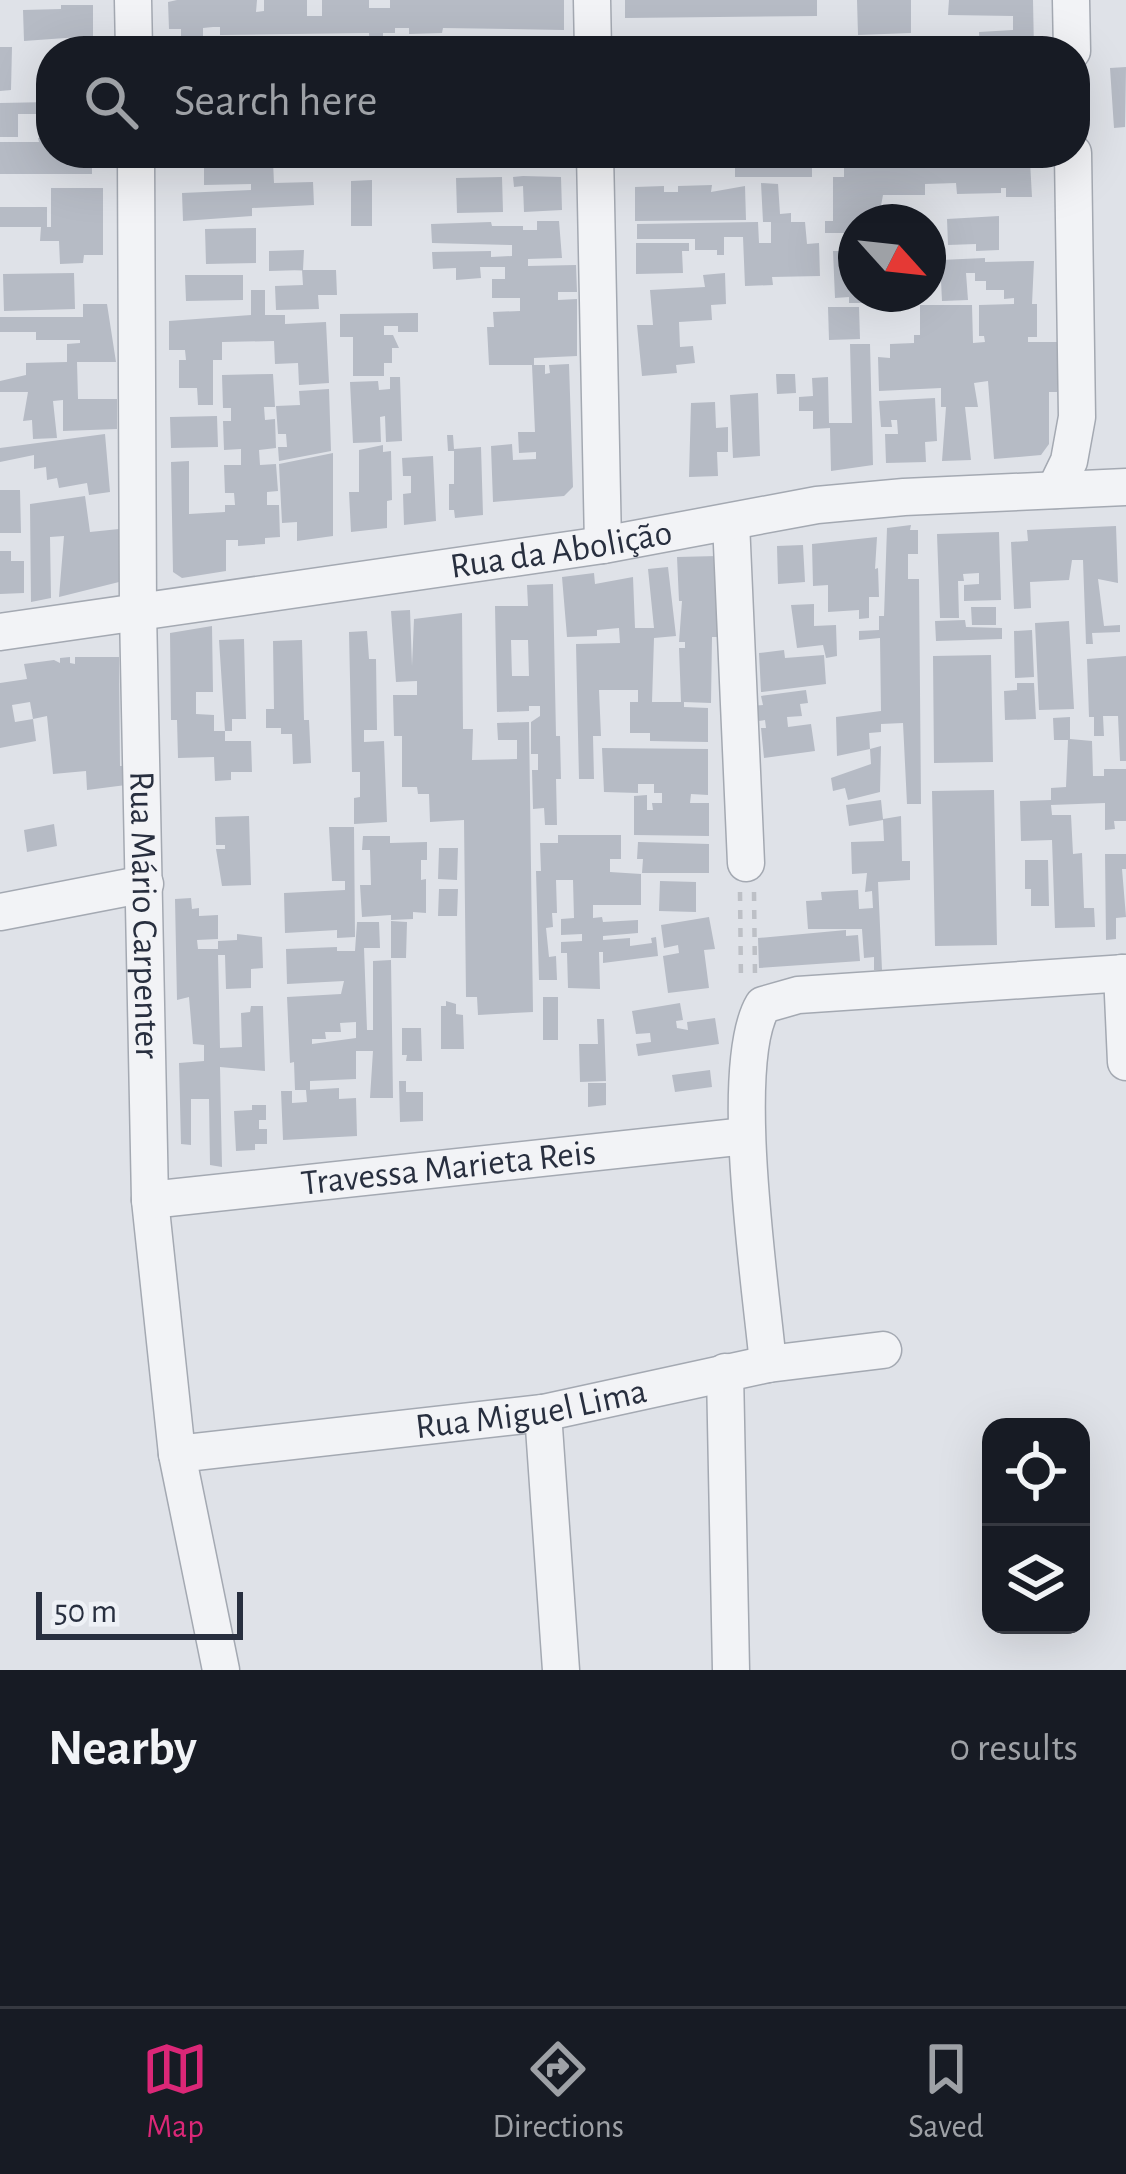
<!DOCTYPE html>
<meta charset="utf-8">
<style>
body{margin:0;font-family:"Alegreya Sans",sans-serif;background:#20242c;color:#f1f3f6}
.controls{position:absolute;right:36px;bottom:36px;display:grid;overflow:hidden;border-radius:24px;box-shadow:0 12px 48px #0002}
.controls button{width:108px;height:108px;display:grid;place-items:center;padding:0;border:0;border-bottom:3px solid #363941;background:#171b24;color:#f1f3f6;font:60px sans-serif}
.compass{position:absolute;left:838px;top:204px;width:108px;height:108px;border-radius:50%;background:#171b24;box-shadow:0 12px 48px #0002;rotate:117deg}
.scale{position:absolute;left:36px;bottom:30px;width:207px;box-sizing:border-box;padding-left:12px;border:6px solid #282f3f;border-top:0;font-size:33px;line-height:42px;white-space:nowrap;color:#282f3f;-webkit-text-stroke:9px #eef1f6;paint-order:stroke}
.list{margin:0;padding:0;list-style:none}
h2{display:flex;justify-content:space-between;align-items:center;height:156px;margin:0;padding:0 48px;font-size:51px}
h2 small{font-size:39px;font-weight:400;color:#9ea1a6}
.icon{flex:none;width:66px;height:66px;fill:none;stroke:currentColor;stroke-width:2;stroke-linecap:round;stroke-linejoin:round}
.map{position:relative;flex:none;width:1126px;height:1670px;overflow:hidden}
.search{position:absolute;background:#171b24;box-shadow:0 12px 48px #0002;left:36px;right:36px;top:36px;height:132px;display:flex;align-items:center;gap:30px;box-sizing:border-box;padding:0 42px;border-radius:48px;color:#9ea1a6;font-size:45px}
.sheet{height:336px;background:#171b24}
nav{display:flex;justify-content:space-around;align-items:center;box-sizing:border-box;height:168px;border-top:3px solid #363941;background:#171b24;font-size:33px;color:#9ea1a6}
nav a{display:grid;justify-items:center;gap:6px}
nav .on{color:#db2777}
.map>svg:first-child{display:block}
.building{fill:#b6bbc5;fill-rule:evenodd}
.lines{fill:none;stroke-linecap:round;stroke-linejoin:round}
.minor-casing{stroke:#a4a9b2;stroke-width:39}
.path{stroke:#bdc0c6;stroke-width:4.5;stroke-dasharray:9 9;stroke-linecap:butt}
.minor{stroke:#f2f3f6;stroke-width:36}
.labels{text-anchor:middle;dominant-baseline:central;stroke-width:12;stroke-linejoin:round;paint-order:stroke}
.street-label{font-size:36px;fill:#282f3f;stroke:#eef1f6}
</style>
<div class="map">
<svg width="1126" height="1670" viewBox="0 0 1126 1670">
<rect width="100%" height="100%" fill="#dfe2e8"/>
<!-- building -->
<path class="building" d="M177,0H257L256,12L264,11V0H307V16H322V0H369V8H390V0H564V30L443,28L442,33L409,34V28H395V33H383V44H390V51H370L369,33L220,35V27H213L203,28V45H181V29H169L168,2Z
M625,0H817V16L625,18Z
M857,0H911V33L858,35Z
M949,0H1033L1034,51H980L979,32L1013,30V16L948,15Z
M61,5H93V36L24,41L23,10L61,9Z
M570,41V51H524V42Z
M517,42V51H431V43Z
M0,47H12L11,90L0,91Z
M1126,67L1125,127L1114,128L1110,68Z
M51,102V114H18V137H0V103Z
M49,137L51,153H92V174H0V142H39L38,138Z
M171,153H293L294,160L273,161L274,183L313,182L314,205L252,208V216L183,221L182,193L251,190V184L204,185V162L171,163Z
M493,153H556L557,163L493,164Z
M641,153H713L714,167L641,166Z
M876,153H887V166L1030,161L1032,197H1006V188H1001V193L957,194L956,183L925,184V195H883L878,222H856V240H846V233H825V221H833V177H844V164H869V158H876Z
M804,159H812V177H735V160Z
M523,176L561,177L562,210L524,212L523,186L514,187L513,177Z
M502,177L503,212L457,213L456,178Z
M372,180V226H351V181Z
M761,183L778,184L780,214L791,213V222H805L807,244L819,243L820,276L772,277L773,285L745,286L743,237H724V255H717V250H695V239H637V224L758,222L759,243H771V222H763Z
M712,185L711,192L745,186L746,220L635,221V187L664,186V192H678V186Z
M51,188H103V255H84L83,263L60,264L59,241H40L41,227H0V207H47V227H51Z
M999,216V250L976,251V244L948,245L947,219Z
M537,221H559L562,258L528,259V266L576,265L577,292H558V300L577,299V356L534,358V365H545V374L550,373L549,365L569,364L573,487L564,496L493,502L491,446L512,444L513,460L536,459V452L519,453L518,432H535L532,365H489L487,327H494L493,312L520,311V298H492V279H505V267H480L481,278L456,280V268L433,269L432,252L491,251V257L512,256V245L432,243L431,224L491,222L492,226H523V230H537Z
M256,228V263L206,264L205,229Z
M636,243H689V251H682L683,273L636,274Z
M304,250L303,270L269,271V251Z
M833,251H848L849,266H856V294H874L875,303H849V297L835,298Z
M985,258V262L1034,261L1032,304H1037V337H1028V342H1065L1066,371H1057V392H1049V444L1041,455L994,459L988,381L974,383L978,407H965L971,460L942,461L946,407H941V388L879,391L878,357L890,358V344L914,343V335H920V305H972L973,343L985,342L984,336H979V305L1014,304V298L1004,299V290H986V281H975V273H966L968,300L942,301L940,260Z
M302,270H336L337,295H318L319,309L276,310L275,286L303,285Z
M74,273L75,309L4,311L3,274Z
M725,273L726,304L711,305L712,320L679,322L680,347L693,346L695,363L676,365L677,373L642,376L637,325H653L650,290L705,287L703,275Z
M185,275H243V300L186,301Z
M251,290H265V315H285V324L326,322L329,383L299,385L298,363L275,364L274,341L222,342V360H213V405H198L197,388H179V360H186L185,350H169V321L251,315Z
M83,304H107L116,362H77L78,399H117V429L63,431V400L53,401L57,438L33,439L32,420L23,421L28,392H0V381L26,375V363L67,362V344L80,343V340H36V332H0V317H83Z
M828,307H859L860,339L829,340Z
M418,313V332H398V326H384V335H393L399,348H392V363H384V376H353V337H340V314Z
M850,344H870L873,465L831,471L830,428L813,429V411H799V397L813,396L812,378L828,377L829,423H852Z
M273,374L275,407H264L265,420L275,419L276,448L259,450L260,465L276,464L278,491L267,492V505H279L280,537L265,538V544L238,546V540H226V571L182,578L173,572L171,462L189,461V514L225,512V505H235L234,493H225L224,465H241V449L224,450L223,421H231V408H223L222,375Z
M776,374H795L796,393L777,394Z
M390,377H400L402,441L386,442L385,416L380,417L381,442L353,443L350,382L378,381L379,390L390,389Z
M329,389L331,451L279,461L278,447H287L286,434H278L276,406L300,405L299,391Z
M758,393L760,456L733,458L730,395Z
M935,398L937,441L925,442L926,462L886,463L885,434H898L897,420H891L892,427H881L879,401Z
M715,402L716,428L728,427V452H717L718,476L689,477L691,403Z
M217,416L218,447L171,448L170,417Z
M105,434L110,492L89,495L87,483L59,488L57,478L47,480L46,467L34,469V455L0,462V448Z
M447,435H453L454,449L481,447L483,515L455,518L454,510H449V484H454V451H448Z
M383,445V452L391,451L392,500L387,501V528L351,532L349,492H359V450Z
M333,453V536L297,541V522L282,523L279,464Z
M433,456L436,521L404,525L403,494L411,493V476H403L402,458Z
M0,490H20L21,533H0Z
M85,496L90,532L119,529V582L59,597L64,536L50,537L51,598L31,602L30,504Z
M911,525L910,530H918V554H908V579H919L921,804H907L903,723L881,724V732L869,733L870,749L881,746L880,792L848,800L845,788L833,791L831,778L871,764L870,749L837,756L836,717L881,711L880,638L859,640V631L879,630V616H884L887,528Z
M1116,526L1118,583L1098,579L1104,626L1120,625V632L1092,633L1093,644H1086L1083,560H1072L1069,580L1030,582L1031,608L1014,609L1011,542L1028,541L1027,530Z
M999,532L1001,600L964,601V585L979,584V573L963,574L964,581H958L959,618H940L937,534Z
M877,537L875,569L878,568L879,597H869V618L859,619V610L828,612V585L813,586L812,544Z
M803,545L805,582L778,584L777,546Z
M0,551H11V561H24V593L0,594Z
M717,556V637H712L711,703L684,702V707L708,708V742L650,741V733H630V702H638V690H599L601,736H593L594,779H579L576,644L620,643L619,628L597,630V636L567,637L562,577L594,573L595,584L633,577L635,628H654L648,569L668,567L676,636L654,638L652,702H681L679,648H685V642H679L682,601H679L677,557Z
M553,584L556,736H560L561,779H556L557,825H545L544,808L533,809L532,770H538V754H531V722L540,716V706H529V711L497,712L495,606H528L527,585ZM511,640H528L529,676H512Z
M814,604V626L836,625L837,656L826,658L823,645L797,648L791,605Z
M971,607H996V625H972Z
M410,610L412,666L414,619L462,613L463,729H473L472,760L517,759V740H498L497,723L529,722L533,1012L478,1015L477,997H466L464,820L430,822L429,794H418L417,787H402V736H394L393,695H417V681L396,682L391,611Z
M965,620L966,627L1002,628V639L936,641L935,621Z
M1069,621L1074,709L1039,710L1035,623Z
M212,626L213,692H196V714L214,715V731H225V741H251L252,772H231V780L215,781L214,757L178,758L177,720H171L170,633Z
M1032,630L1034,677L1015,678L1014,631Z
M367,631L369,659H376L377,730H364V742L384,741L387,822L354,824V798L360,797V772H352L349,632Z
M244,639L246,719H232V731H225L219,640Z
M302,640L304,720H309L311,763L293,764L292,734H281V728H266V709H274L273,641Z
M784,650L785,658L824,655L826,684L761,692L759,653Z
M991,655L993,762L934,763L933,656Z
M1126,656V761H1120L1118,716H1103L1104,736H1094V717H1089L1087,659Z
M70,657V663L75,664V657H119L120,766H127L126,785L87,790L86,771L53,774L47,716L33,719L30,702L12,705L15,722L33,719L36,741L0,748V683L27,679L24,664L54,660L60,663V658Z
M1017,683H1034L1036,719L1005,720L1004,691L1017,690Z
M806,690L808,703L800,704L802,716L787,717L788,727L811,724L815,751L764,758L761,728H766L765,720L751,722L750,706L763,705L761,696Z
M1070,717V739L1092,741L1093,776H1104V769H1126V821H1114L1115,829L1105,830V803L1051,805L1052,815H1071L1073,854L1082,853L1084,908H1094L1095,927L1055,928L1052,840L1021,841L1020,801L1051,800V788L1066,787L1068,740H1054L1053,718Z
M602,748L708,749V795L691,794L690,803H709V836L634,835V796L647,795V810H653L652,803H662V793H654V784H638V793L604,792Z
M994,790L997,945L935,946L932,791Z
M881,800L883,819L901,816L902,861H910V880L878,882L882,970H874V957L864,958L862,929H808L806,901L822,900L821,892L858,890L859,909L873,908L872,891L865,892L867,873L852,874L851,842L884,841L883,820L849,826L846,805Z
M249,816L251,885L222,886L216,849H225V845H216L215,817Z
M54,824L57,846L27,852L24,830Z
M329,827H354L355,937L337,938V930L285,933L284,893L345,890V881H332Z
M558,835H621V859H610V872L641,874V905H593V918L602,917L603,922L638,920V933L603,936V940L630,938V946L652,943L651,938L656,937L658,956L603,963V952H599L600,989L568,988L567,953H561V942L582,941V934L561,935V919L574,918L573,880H556L557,913H552L553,927L546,928L549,957L556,956L557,980H539L536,871H541L540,843H558Z
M363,836H390V843L427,842V860H421V880L426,879V913L413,912V919L391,920V915L362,917L360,885H371L370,850H362Z
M638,842L709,844V873H642L643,859H637Z
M439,848H458L457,880L438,879Z
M1105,854H1126V869H1122L1126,917L1116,918V939L1106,940Z
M1025,860H1048L1049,906H1031V889H1025Z
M660,881L696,882V912L659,911Z
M439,889H458L457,916H438Z
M191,898L192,909L199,908V916L218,915V939L197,940L198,949H218V941L237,940V934L262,937L263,968L251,969V988L226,989L225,955H218L220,1048L242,1047L241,1013L250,1012L251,1006H263L265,1071L220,1067L222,1167L210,1165L209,1099H191V1145L181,1144L179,1063L204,1061V1045L193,1044L189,997L177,1000L175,899Z
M709,917L715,949L704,950L709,988L668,993L663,956L679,953L678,945L664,948L661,925Z
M391,921L407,922L406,958H391Z
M357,922H379L380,948H364L367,1030H373V961L391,960L393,1098H370L373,1051H356V1079L310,1081V1090H295L294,1062L290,1063L287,997L341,994L344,981L287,984L286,949L337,947V951H355ZM356,1022V1038L312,1044V1039H326L325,1032H341L340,1023Z
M846,930V936L858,935L860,961L759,968L758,938Z
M543,997H558V1040H543Z
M446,1001L456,1004V1014L463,1015L464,1049H441V1006H446Z
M680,1003L683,1020L676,1021L677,1028L688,1030L687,1022L715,1018L719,1044L638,1056L636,1044L651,1042L650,1033L636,1034L632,1011Z
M597,1019H604L606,1081L580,1082L579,1044H598Z
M402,1028H421L422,1061H406L407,1055H402Z
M710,1070L712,1087L675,1092L672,1075Z
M399,1081H406V1092H423V1121L400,1122Z
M588,1083H606V1105L588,1107Z
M339,1088V1099L356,1098L357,1136L283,1140L281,1091H292V1103L307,1102L306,1090Z
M252,1105H266V1120H259V1129H267V1144H255V1150L236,1151L234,1111L252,1110Z"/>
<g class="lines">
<!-- minor casing -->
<g class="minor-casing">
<g id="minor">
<path d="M133,0L134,51"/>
<path d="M592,0L593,51"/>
<path d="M1071,0L1072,51"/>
<path id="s1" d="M136,153L138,611L150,1200L177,1454L221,1670"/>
<path d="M595,153L603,545"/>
<path d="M1055,490L1069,461L1077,417L1073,153"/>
<path d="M731,522L746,863"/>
<path id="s2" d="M0,632L603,545L817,505L904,497L1126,487"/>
<path d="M0,912L145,884"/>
<path d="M1122,973L1126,1062"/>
<path id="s3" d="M150,1200L746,1136"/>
<path d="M768,1364C761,1287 727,1065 763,1005L798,995L1126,973"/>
<path d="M725,1372L731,1670"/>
<path d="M543,1413L561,1670"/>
<path id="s4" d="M177,1454L543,1413L768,1364L883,1350"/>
</g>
</g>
<!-- path -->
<path class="path" d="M740,892L741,982
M754,892L755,976"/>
<!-- minor -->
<use href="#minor" class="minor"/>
</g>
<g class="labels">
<!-- street labels -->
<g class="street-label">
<text stroke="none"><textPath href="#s2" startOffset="567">Rua da Abolição</textPath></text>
<text stroke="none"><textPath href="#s1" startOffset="762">Rua Mário Carpenter</textPath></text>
<text stroke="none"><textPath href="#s3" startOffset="300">Travessa Marieta Reis</textPath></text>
<text stroke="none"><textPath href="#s4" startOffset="357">Rua Miguel Lima</textPath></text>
</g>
</g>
</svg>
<div class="controls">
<button><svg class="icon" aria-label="locate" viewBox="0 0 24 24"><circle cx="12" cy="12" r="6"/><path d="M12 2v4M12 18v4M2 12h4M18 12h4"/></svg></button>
<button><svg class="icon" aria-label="layers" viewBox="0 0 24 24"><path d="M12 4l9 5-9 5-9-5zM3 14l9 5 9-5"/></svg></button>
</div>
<svg class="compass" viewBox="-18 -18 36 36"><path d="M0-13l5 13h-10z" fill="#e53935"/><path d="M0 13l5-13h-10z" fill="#9ea1a6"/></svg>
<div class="scale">50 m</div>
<div class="search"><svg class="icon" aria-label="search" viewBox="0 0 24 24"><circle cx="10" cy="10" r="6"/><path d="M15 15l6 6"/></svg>Search here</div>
</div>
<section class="sheet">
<h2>Nearby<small>0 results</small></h2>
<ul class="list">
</ul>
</section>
<nav>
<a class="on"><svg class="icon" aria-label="map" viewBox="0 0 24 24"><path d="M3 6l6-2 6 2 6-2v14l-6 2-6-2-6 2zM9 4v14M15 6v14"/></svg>Map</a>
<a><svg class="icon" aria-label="directions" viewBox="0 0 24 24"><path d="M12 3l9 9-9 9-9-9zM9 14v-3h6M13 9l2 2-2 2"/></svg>Directions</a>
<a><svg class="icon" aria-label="saved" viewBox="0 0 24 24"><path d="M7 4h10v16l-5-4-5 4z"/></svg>Saved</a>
</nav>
